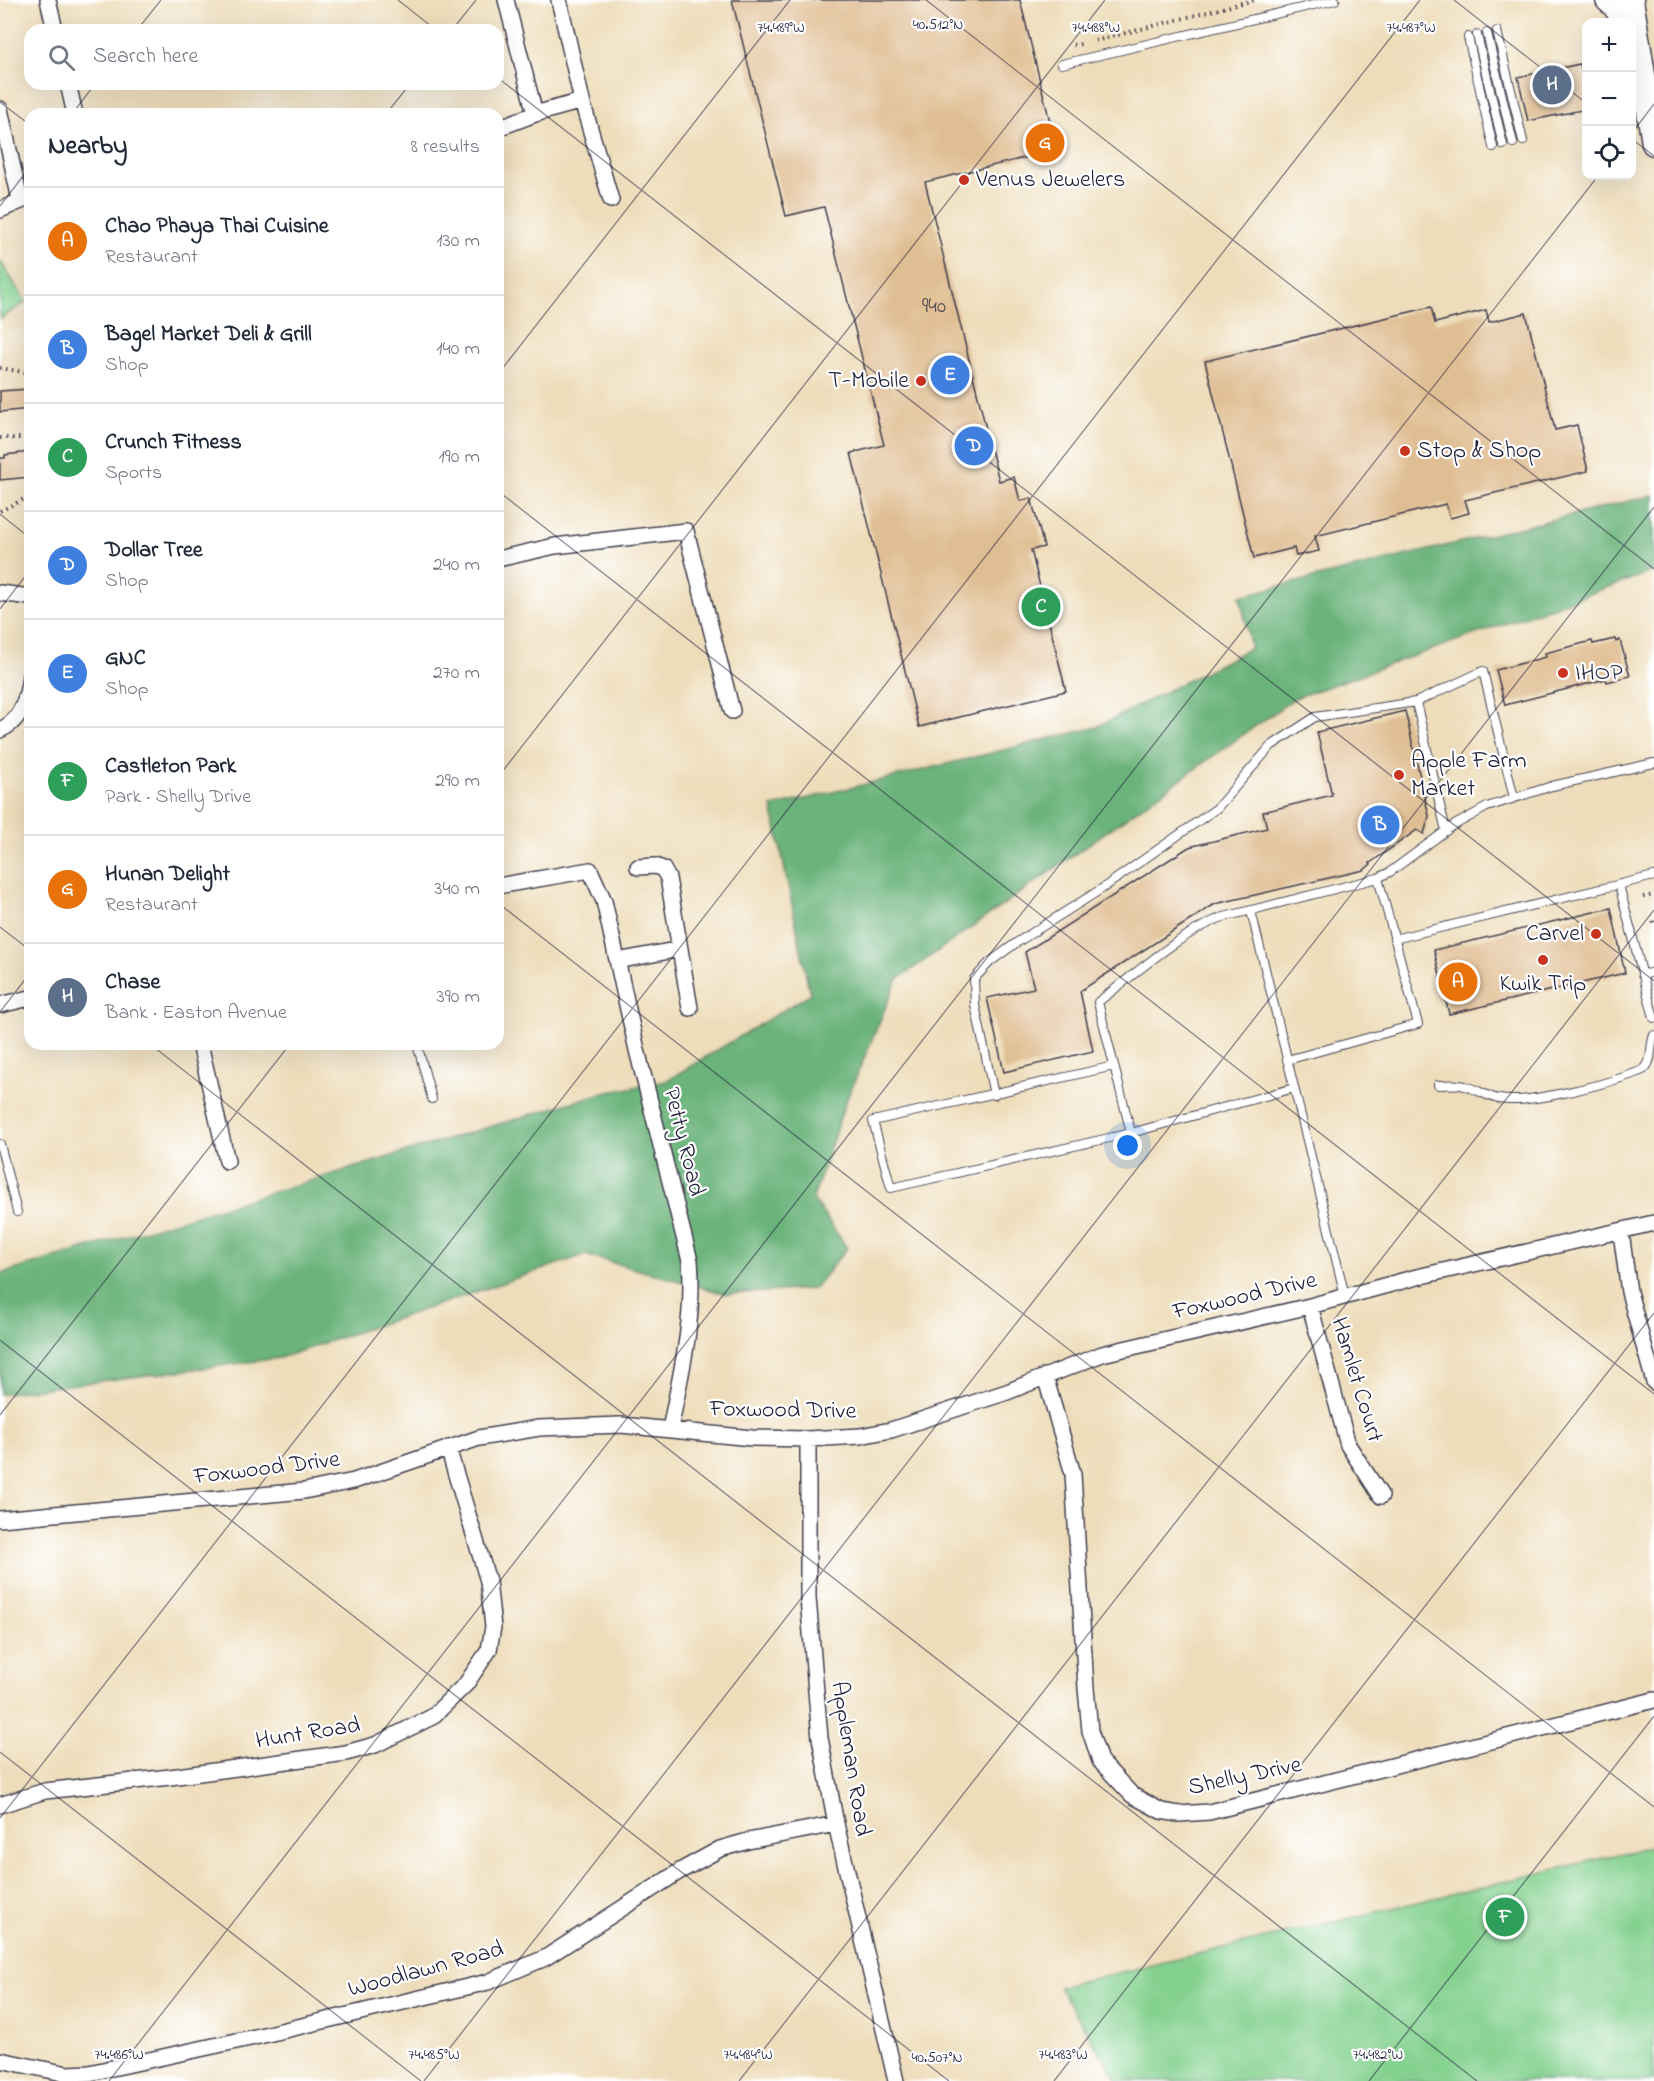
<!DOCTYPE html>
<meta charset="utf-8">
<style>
body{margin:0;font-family:"Indie Flower",sans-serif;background:#f2f2f3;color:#1f2937}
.controls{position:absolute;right:18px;top:18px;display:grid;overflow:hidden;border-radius:12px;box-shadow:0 6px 24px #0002}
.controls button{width:54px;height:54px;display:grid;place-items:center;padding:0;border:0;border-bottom:2px solid #e0e1e3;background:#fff;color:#1f2937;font:30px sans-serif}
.you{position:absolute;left:1128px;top:1146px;width:21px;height:21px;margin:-15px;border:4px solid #fff;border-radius:50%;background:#1a73e8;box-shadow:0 0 0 9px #1a73e833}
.badge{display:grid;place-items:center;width:39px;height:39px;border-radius:50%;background:#0b8043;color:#fff;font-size:20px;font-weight:700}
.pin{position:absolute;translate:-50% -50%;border:3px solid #fff;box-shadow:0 2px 6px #0006}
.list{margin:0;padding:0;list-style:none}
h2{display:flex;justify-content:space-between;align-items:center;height:78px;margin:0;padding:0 24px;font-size:26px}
h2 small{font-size:20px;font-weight:400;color:#747a83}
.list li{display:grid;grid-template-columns:39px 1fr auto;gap:18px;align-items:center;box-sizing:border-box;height:108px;padding:0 24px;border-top:2px solid #e0e1e3}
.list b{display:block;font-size:22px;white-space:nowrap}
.list p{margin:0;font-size:20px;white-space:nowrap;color:#747a83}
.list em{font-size:20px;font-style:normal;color:#747a83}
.icon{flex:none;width:33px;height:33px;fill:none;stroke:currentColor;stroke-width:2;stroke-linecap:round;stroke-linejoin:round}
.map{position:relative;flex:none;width:1654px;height:2081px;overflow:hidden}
.search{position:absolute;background:#fff;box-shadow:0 6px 24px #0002;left:24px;top:24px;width:480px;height:66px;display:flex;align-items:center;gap:15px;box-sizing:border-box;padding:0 21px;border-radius:18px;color:#747a83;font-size:22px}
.panel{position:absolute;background:#fff;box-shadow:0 6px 24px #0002;left:24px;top:108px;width:480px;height:942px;border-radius:18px}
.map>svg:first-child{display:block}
.green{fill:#84d18f;stroke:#537a65;stroke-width:1.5}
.forest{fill:#6bb37a;stroke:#466a5a;stroke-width:1.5}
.building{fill:#e0be93}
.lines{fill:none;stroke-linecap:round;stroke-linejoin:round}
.lane-casing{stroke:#413e4e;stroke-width:10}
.street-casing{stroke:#413e4e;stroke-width:18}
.primary-casing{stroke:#413e4e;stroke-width:27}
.path{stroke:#413e4e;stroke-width:4;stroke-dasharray:1.5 4.5;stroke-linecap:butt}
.lane{stroke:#fff;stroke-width:8}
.street{stroke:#fff;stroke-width:15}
.primary{stroke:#fff;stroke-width:24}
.ticks{fill:none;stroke:#22223b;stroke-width:1.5;stroke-opacity:0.45}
.poi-dot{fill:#c8321e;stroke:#fff;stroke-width:2}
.labels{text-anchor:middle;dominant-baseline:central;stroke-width:4.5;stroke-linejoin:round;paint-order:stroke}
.number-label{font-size:21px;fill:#524951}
.poi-label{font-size:24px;fill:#22223b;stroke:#fff;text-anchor:start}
.street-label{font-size:24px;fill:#22223b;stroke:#fff}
.ticks-label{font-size:15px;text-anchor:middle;fill:#22223b;stroke:#fff;stroke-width:4.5;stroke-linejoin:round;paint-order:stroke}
</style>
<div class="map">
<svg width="1654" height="2081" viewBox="0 0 1654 2081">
<rect width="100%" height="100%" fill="#fff"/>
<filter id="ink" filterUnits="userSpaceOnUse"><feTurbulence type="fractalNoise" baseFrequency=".0167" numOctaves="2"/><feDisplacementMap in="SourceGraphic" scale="12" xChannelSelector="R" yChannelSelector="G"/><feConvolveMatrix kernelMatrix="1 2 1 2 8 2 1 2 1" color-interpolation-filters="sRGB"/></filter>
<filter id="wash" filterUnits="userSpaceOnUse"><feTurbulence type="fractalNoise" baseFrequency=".008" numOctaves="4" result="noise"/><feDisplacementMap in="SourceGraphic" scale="24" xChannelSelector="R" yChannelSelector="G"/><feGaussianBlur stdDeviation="1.35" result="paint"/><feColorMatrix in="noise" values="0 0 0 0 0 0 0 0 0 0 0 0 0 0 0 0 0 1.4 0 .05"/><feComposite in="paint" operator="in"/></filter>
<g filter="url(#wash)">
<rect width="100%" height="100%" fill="#eeddba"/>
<!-- green -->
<path class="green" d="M0,261L26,302L0,319Z
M1654,1846V2081H1118L1059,1987Z"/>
<!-- forest -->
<path class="forest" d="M1654,495V571L1295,698L897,980L844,1106L813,1199L847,1248L814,1289L726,1294L585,1255L280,1358L0,1394V1274L599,1094L666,1081L810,994L772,807L1097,727L1251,648L1240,596Z"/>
<g id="blocks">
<!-- building -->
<path class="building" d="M732,0H1020L1057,150L925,182L999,481L1014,477L1020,501L1031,498L1044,547L1031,550L1066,691L919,727L851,453L884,445L824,207L786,216Z
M1580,64L1587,93V109L1528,121L1518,77Z
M1431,307L1435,323L1486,310L1489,322L1526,313L1555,430L1577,425L1588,471L1465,500L1469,513L1450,518L1446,504L1315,536L1319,551L1296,556L1294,548L1254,558L1205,361Z
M30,389V409L0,412V391Z
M30,452V477L0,480V458H5V455Z
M1615,639L1616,642L1620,640L1630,676L1607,682L1606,679L1505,705L1496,670L1546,657L1545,653L1592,641L1593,644Z
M1405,711L1429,816L1424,834L1417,830L1370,863L1371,864L1364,870L1215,904L1080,991L1093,1051L1004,1072L987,998L1034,988L1025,952L1189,847L1267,828L1263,812L1332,795L1317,732Z
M1611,908L1625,973L1449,1014L1434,950Z"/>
</g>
</g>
<g filter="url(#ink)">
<use href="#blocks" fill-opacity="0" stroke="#413e4e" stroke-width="1.5"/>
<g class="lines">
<!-- lane casing -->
<g class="lane-casing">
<path id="lane" d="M1497,31L1523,141
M1487,33L1513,143
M1477,35L1503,145
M1468,37L1493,147
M1062,64L1335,0
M1416,702L1446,831
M1619,885L1654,1018
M1251,911L1345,1296
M1394,939L1654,876
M1642,975L1654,972
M417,1044L432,1099
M1287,1060L1418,1024L1378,878
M1114,1066L873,1121L891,1188L1131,1133L1098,1002C1137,973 1175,937 1220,918L1378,878L1390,872L1451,827L1487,807L1552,786L1654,763
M1438,1085C1447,1085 1456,1083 1465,1086C1477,1089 1487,1097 1499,1099C1529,1105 1614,1082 1643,1070C1654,1061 1649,1047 1654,1035
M994,1095L975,1005L974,979L990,962L1016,943L1103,888L1217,808L1271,746L1315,717L1416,702L1483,671L1514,798
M1131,1133L1294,1088
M0,1144L17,1212"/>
</g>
<!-- street casing -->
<g class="street-casing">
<path id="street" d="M48,0L55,30
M506,0L535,114
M68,84L75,114
M582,101L611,200
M0,109L20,200
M498,128L535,114L582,101L559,0
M0,210L30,197
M498,559L555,546L686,531L732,711
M0,593L30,597
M0,730C22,721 28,696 30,675
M638,867L655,866L663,869L668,878L690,1008
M498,886L590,870L604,901L637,1050L690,1261C695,1317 681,1374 670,1429
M617,961L680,949
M0,1005L30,998
M200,1044L227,1161
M1621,1232L1629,1292L1654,1382
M1310,1306L1348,1445L1381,1496
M1045,1376L1073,1474L1086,1688L1090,1731L1100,1761L1132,1795L1161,1811L1179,1814L1209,1812L1654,1700
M808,1439V1598L820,1738L836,1824L896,2081
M0,1519L304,1491L354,1481L479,1438L539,1428L621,1425L752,1438L808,1439L860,1436L891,1430L1007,1392L1102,1354L1310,1306L1417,1277L1654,1223
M0,1805L45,1791L170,1777L346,1753L375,1745L432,1717L466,1684L489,1650L493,1627L488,1581L448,1448
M0,2060L68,2074L89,2073L255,2037L488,1982L545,1958L680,1871L720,1849L748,1841L836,1824"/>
</g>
<!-- primary casing -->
<g class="primary-casing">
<path id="primary" d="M1608,0L1614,5L1626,22
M1631,0L1654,143"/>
</g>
<!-- path -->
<path class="path" d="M1095,41L1254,0
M1073,45L1082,44
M0,368L30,373
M0,438H30
M0,511L30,496
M1643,897L1654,895
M1653,921L1654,924"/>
<!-- lane -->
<use href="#lane" class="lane"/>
<!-- street -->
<use href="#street" class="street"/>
<!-- primary -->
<use href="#primary" class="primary"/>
</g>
</g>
<!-- ticks -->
<path class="ticks" d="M398,0L436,30M926,0L1654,569M1454,0L1586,103M137,30L161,0M452,30L476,0M498,78L1654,981M0,102L30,125M72,114L95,84M386,114L410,84M1632,133L1654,104M1632,139L1654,156M0,206L30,167M498,374L790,0M498,491L1654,1394M0,514L30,538M0,609L30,570M498,777L1105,0M498,903L1654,1807M0,927L30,950M0,1012L30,973M150,1044L1477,2081M0,1340L949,2081M0,1415L290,1044M0,1752L421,2081M0,1818L1420,0M109,2081L1598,176M424,2081L1654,507M739,2081L1654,910M1054,2081L1654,1313M1369,2081L1654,1716"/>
<!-- markers -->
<g class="poi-dot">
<circle cx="964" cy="180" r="6"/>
<circle cx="921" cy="381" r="6"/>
<circle cx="1405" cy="451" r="6"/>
<circle cx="1563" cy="673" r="6"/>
<circle cx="1399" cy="775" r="6"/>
<circle cx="1596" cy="934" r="6"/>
<circle cx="1543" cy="960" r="6"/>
</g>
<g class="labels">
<!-- number labels -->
<g class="number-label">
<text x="934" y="307">940</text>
</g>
<!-- poi labels -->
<g class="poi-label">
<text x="976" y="180">Venus Jewelers</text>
<text x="909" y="381" text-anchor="end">T-Mobile</text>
<text x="1417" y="451">Stop &amp; Shop</text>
<text x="1575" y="673">IHOP</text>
<text x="1411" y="761">Apple Farm<tspan x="1411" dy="28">Market</tspan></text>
<text x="1584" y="934" text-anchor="end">Carvel</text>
<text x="1543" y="984" text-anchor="middle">Kwik Trip</text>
</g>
<!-- street labels -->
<g class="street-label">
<text transform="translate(683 1142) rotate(76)">Petty Road</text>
<text transform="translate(1245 1297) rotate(-13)">Foxwood Drive</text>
<text transform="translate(1356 1380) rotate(73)">Hamlet Court</text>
<text transform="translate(783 1411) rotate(1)">Foxwood Drive</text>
<text transform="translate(267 1469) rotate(-7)">Foxwood Drive</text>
<text transform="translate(308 1734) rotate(-9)">Hunt Road</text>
<text transform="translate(850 1759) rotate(81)">Appleman Road</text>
<text transform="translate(1245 1777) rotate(-12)">Shelly Drive</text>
<text transform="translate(426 1970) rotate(-15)">Woodlawn Road</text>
</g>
</g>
<g class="ticks-label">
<text x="938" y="29">40.512°N</text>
<text x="781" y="32">74.489°W</text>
<text x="1411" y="32">74.487°W</text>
<text x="1096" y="32">74.488°W</text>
<text x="119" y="2059">74.486°W</text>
<text x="434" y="2059">74.485°W</text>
<text x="748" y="2059">74.484°W</text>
<text x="1063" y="2059">74.483°W</text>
<text x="1378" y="2059">74.482°W</text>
<text x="937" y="2062">40.507°N</text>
</g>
</svg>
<div class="controls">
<button>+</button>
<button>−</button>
<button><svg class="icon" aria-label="locate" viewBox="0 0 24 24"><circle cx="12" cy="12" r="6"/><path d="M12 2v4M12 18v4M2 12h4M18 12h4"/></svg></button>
</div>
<div class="you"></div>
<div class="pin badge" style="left:1458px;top:982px;background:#e8710a">A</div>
<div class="pin badge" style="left:1380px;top:825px;background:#3f7fe0">B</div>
<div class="pin badge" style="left:1041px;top:607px;background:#2e9e5b">C</div>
<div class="pin badge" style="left:974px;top:446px;background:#3f7fe0">D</div>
<div class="pin badge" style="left:950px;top:375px;background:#3f7fe0">E</div>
<div class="pin badge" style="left:1505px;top:1917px;background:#2e9e5b">F</div>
<div class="pin badge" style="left:1045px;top:143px;background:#e8710a">G</div>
<div class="pin badge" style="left:1552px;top:85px;background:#5c6f8a">H</div>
<div class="search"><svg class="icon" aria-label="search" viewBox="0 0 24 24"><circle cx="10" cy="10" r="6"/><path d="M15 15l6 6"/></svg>Search here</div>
<section class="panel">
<h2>Nearby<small>8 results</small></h2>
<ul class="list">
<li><span class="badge" style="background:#e8710a">A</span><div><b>Chao Phaya Thai Cuisine</b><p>Restaurant</p></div><em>130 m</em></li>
<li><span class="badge" style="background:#3f7fe0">B</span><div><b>Bagel Market Deli &amp; Grill</b><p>Shop</p></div><em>140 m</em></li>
<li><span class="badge" style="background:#2e9e5b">C</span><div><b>Crunch Fitness</b><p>Sports</p></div><em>190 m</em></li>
<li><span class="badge" style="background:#3f7fe0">D</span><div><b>Dollar Tree</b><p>Shop</p></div><em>240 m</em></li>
<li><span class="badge" style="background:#3f7fe0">E</span><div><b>GNC</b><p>Shop</p></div><em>270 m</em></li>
<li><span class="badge" style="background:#2e9e5b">F</span><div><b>Castleton Park</b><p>Park · Shelly Drive</p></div><em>290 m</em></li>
<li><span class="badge" style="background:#e8710a">G</span><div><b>Hunan Delight</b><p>Restaurant</p></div><em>340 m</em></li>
<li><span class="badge" style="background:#5c6f8a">H</span><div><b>Chase</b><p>Bank · Easton Avenue</p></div><em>390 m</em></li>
</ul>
</section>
</div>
